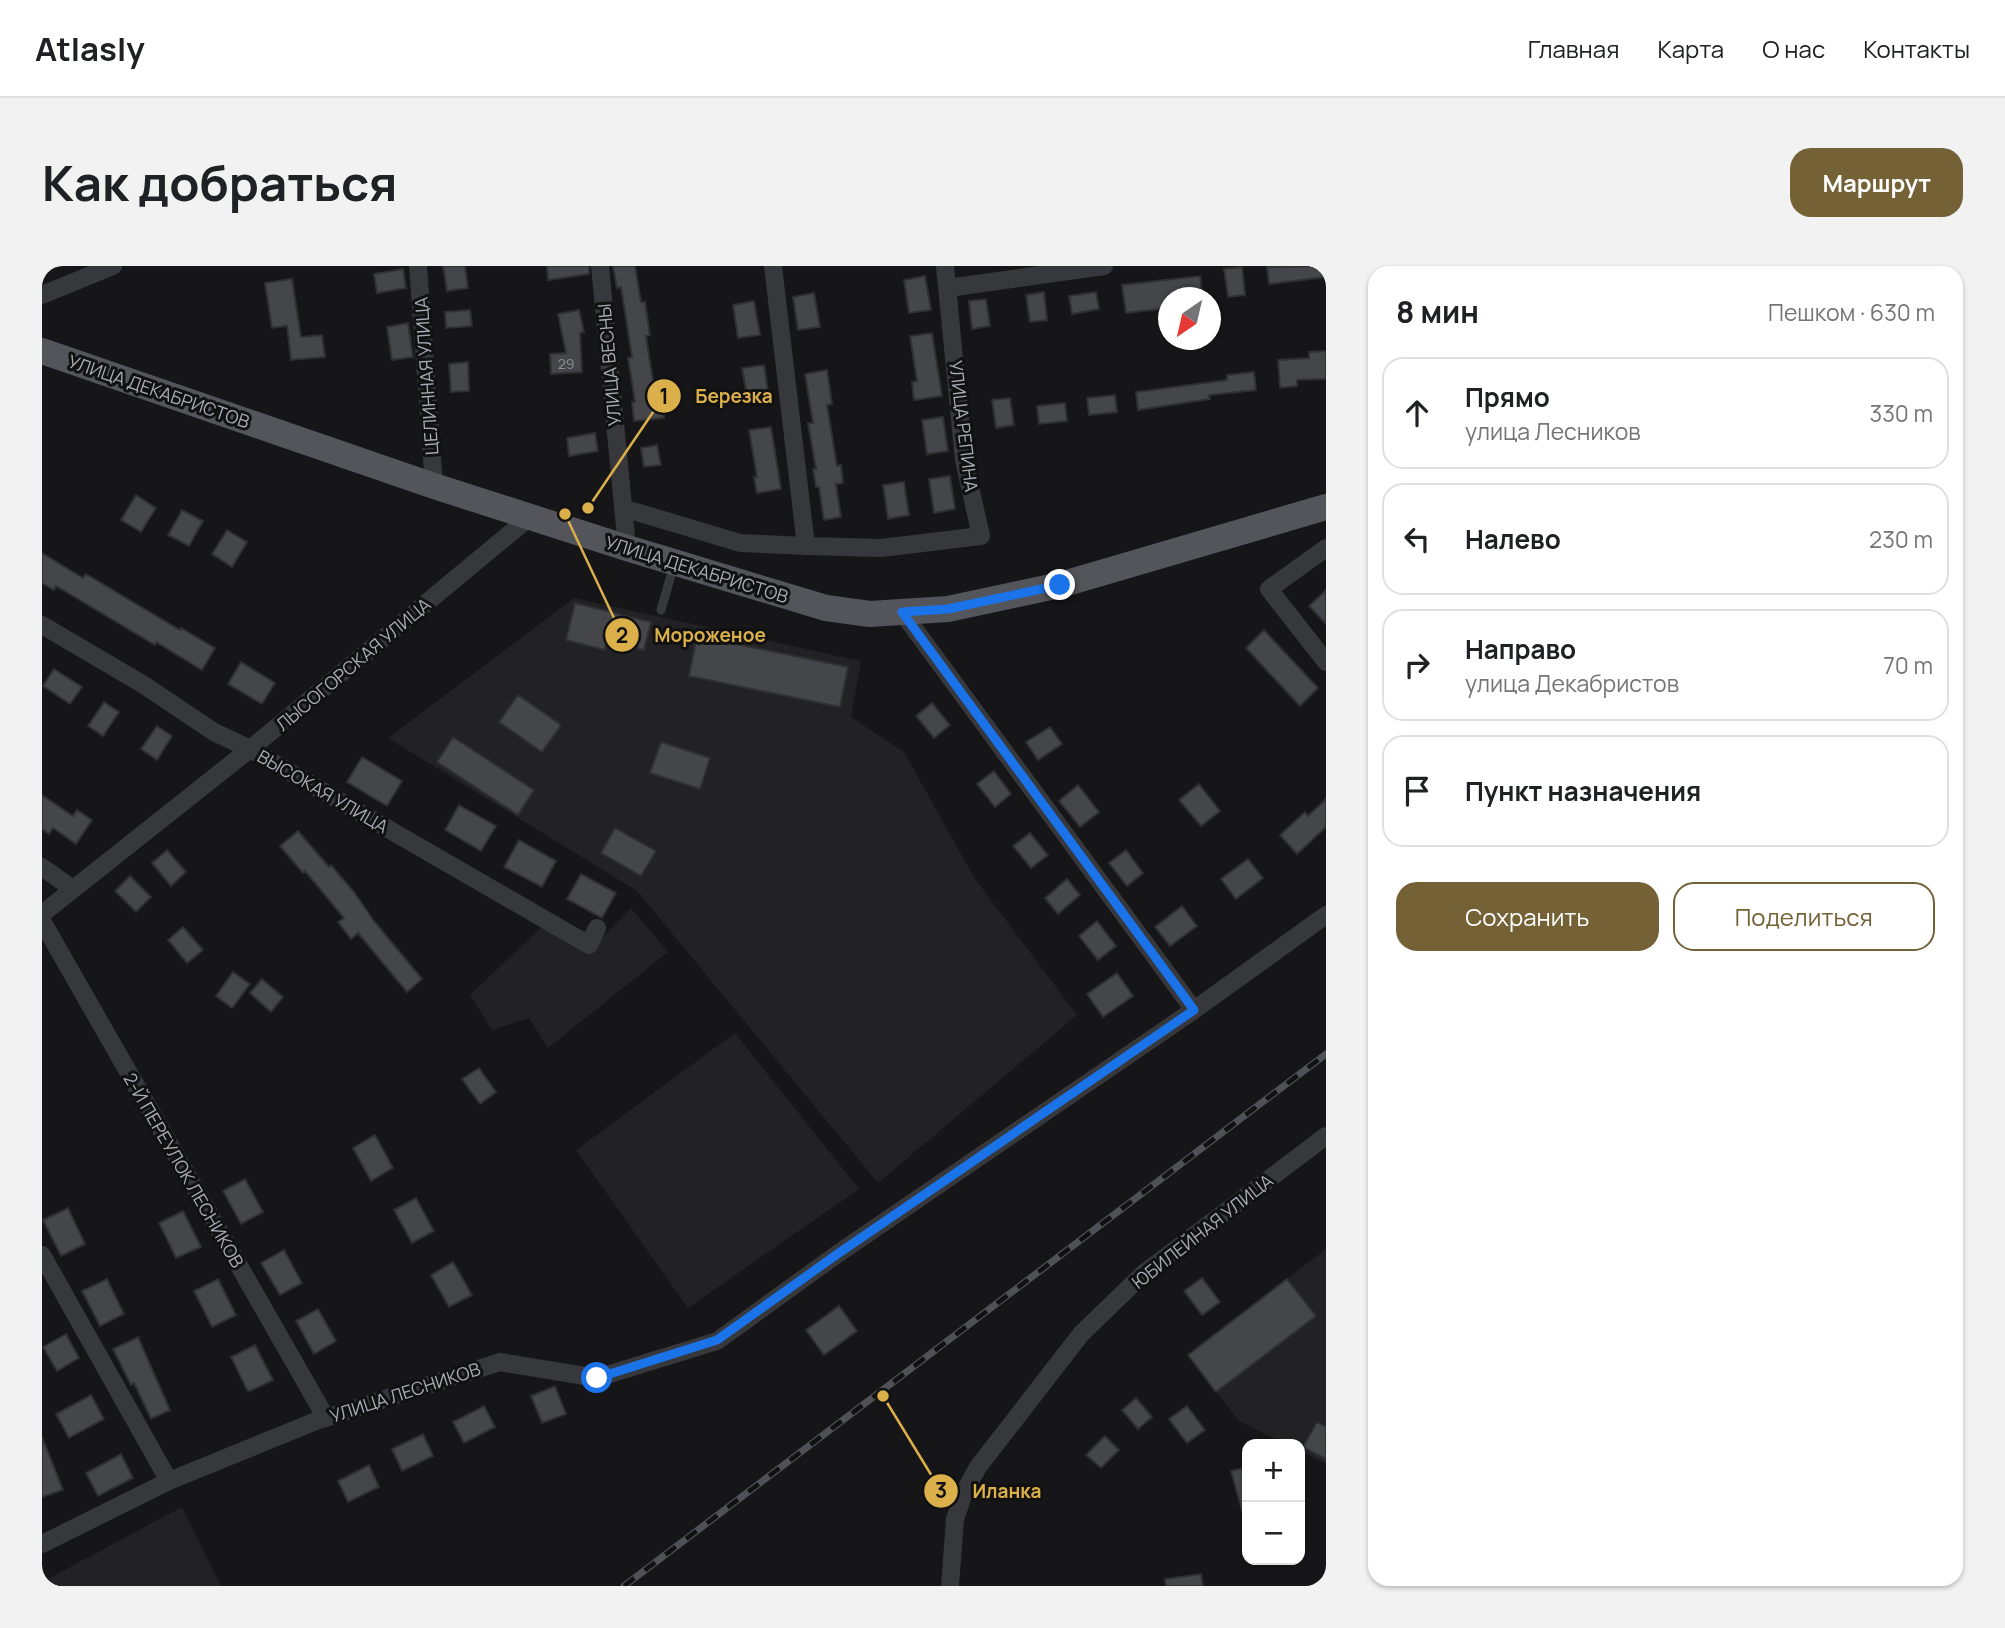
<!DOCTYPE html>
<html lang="ru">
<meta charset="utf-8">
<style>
body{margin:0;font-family:Manrope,sans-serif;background:#f2f2f2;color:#202124}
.controls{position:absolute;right:21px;bottom:21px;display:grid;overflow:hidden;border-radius:14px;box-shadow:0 2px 5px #0004}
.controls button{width:63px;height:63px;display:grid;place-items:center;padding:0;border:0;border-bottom:2px solid #e0e0e0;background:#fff;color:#202124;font:35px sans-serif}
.compass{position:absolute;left:1116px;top:21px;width:63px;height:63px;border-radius:50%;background:#fff;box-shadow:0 2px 5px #0004;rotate:214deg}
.stop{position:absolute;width:21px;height:21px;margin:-16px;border:5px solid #1a73e8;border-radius:50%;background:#fff}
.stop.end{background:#1a73e8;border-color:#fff;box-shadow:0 2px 7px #0008}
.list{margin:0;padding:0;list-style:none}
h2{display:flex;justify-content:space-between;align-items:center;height:91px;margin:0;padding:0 28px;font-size:30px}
h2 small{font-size:23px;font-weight:400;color:#757577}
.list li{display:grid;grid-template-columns:46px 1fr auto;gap:21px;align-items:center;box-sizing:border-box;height:112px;margin:0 14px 14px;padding:0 14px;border:2px solid #e0e0e0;border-radius:21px}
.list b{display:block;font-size:26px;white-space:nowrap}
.list p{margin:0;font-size:23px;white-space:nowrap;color:#757577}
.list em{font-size:23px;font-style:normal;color:#757577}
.actions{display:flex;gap:14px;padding:21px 28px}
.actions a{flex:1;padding:16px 0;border:2px solid #746135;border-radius:21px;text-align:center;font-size:24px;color:#746135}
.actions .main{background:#746135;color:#fff}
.icon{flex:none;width:38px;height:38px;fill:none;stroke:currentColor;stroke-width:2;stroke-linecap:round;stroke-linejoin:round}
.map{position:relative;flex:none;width:1284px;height:1320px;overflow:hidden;border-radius:21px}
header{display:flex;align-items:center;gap:42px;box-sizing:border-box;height:98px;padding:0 35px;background:#fff;border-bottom:2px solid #e0e0e0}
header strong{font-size:33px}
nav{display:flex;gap:38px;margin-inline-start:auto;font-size:24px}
.intro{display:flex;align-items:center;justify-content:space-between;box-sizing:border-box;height:168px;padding:0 42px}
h1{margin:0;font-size:49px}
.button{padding:18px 32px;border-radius:21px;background:#746135;color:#fff;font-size:24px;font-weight:700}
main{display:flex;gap:42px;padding:0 42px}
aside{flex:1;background:#fff;border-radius:21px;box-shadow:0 2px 5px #0004}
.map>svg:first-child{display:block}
.built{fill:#222224}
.building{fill:#454649;stroke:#303033;stroke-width:2}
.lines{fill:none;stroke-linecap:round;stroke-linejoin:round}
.lane{stroke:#37383b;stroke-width:9}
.street{stroke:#37383b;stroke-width:18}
.primary{stroke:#53555a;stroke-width:26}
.rail-casing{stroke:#505156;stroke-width:7}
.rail{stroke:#111112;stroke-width:4.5;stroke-dasharray:13;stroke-linecap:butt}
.route{stroke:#1a73e8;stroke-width:9}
.labels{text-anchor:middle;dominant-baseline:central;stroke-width:6;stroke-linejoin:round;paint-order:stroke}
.number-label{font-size:14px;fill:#90929a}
.street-label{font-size:18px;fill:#a9acb5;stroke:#111112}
.leader{fill:none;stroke:#dbaf4a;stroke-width:2.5}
.callout-dot{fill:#dbaf4a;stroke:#111112;stroke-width:2.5}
.mark-label{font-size:21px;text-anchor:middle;font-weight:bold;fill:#111}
.callout-label{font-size:19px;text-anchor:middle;font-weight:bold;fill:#dbaf4a;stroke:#111112;stroke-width:6;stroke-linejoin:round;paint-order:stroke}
</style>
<header>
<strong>Atlasly</strong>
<nav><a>Главная</a><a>Карта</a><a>О нас</a><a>Контакты</a></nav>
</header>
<div class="intro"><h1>Как добраться</h1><a class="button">Маршрут</a></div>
<main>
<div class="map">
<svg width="1284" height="1320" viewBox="0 0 1284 1320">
<rect width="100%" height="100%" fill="#161517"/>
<!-- built -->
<path class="built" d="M532,332L819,395L809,451L862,486L933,613L1035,749L836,917L595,625L346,472Z
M589,642L626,686L506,782L487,752L450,764L428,729L506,655L544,688Z
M693,767L817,923L646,1042L534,884Z
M1284,983V1198L1258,1185V1178H1244L1197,1155L1146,1089Z
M140,1241L179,1320H0V1316Z"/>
<!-- building -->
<path class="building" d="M401,0H423L426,22L405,25Z
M505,0H547V8L506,14Z
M571,0H593L599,36H603L608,69L604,70L614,134L620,133L622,152L592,155L590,136H593L586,92L590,91L579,21L575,22Z
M1284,0V11L1227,18L1225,1Z
M1200,1L1203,29L1186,31L1182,3Z
M361,3L364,22L335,27L332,8Z
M883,10L889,44L867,47L862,14Z
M1158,10L1161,32H1126V42L1084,47L1080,19Z
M250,13L259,71L280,69L283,91L249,94L245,60L230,62L223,17Z
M1002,26L1005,54L988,56L984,29Z
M1054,26L1057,43L1030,48L1027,30Z
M772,27L778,61L756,64L751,31Z
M944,33L948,60L930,63L927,35Z
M712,35L718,69L696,72L691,39Z
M428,44L430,60L404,62L403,46Z
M537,44L542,66L538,67L540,106L509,108L508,88L524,87L516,48Z
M366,57L371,91L350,94L345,61Z
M890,67L900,130L872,134L870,116L875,115L868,70Z
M1284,85V113L1255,114V120L1238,122L1236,94L1267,92V86Z
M426,96L427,125L409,126L407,98Z
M722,99L727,133L706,136L700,102Z
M785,104L790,138L785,139L795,200L799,199L801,217L794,218L799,251L782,254L777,221H774L771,203H774L766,157H771L763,108Z
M1212,106L1214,124L1167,129L1168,133L1096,144L1094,126L1185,114V109Z
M1073,129L1075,146L1047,149L1045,132Z
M968,132L972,159L954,162L950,134Z
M1023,137L1025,155L997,158L995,140Z
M901,151L906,185L885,188L880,154Z
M729,161L739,223L715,227L712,211H715L707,164Z
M553,167L556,185L527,190L525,172Z
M615,179L619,199L602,201L599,182Z
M908,210L913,243L892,247L887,213Z
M862,216L867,249L846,253L841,219Z
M94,229L114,242L99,266L79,254Z
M140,244L161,255L147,280L126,269Z
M185,264L205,276L190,301L170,288Z
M0,287L41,312L44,308L138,364L139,362L173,382L160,404L114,376L113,379L14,320L12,324L0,317Z
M1284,324V358L1267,340Z
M533,337L609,356L602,384L565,374L563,384L524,374Z
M1222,364L1276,422L1258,440L1204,382Z
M655,370L806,401L798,441L647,410Z
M199,396L233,417L220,438L186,418Z
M12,403L40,421L28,438L1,420Z
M476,429L519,459L500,486L457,456Z
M62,436L77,446L61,470L46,460Z
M890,437L908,459L892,472L874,450Z
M115,460L130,470L115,494L99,483Z
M1008,461L1020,478L996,494L984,476Z
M411,471L492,524L476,549L395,496Z
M619,476L668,492L658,523L608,507Z
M320,491L360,515L345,540L305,516Z
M952,505L969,528L953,541L935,518Z
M1157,518L1178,545L1159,560L1137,534Z
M1036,519L1057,546L1038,561L1017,535Z
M0,529L31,550L35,544L50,554L34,578L11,562L7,568L0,563Z
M1284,533V561L1255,588L1238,569L1263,546L1266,550Z
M417,539L454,560L439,585L403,564Z
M573,562L614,585L599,610L559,587Z
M256,565L287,601L289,599L312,626L332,655L380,713L365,726L316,667L309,673L296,656L302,652L263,605L261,607L238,580Z
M988,567L1006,589L989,602L971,580Z
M477,574L514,595L500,621L462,601Z
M125,584L144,606L129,620L110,597Z
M1084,584L1101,607L1085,620L1067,597Z
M1206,593L1221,612L1194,633L1179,613Z
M539,608L574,627L560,652L525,633Z
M88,610L109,631L94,646L73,625Z
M1025,613L1038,629L1016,648L1003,632Z
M1140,640L1155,660L1128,680L1113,661Z
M1055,655L1074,680L1056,694L1037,670Z
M141,661L161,684L145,697L126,674Z
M191,706L208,718L190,742L174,730Z
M1075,707L1091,730L1061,751L1045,728Z
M220,713L241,731L229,746L208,727Z
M437,802L454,826L438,838L420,813Z
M333,869L351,902L329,915L311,882Z
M203,913L221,946L199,958L181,925Z
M374,932L392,965L370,977L352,944Z
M26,942L43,978L19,990L1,954Z
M141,945L159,981L134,992L117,957Z
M242,984L260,1017L238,1029L219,997Z
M411,996L430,1029L407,1041L389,1009Z
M1160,1012L1178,1036L1160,1049L1142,1025Z
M65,1013L82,1048L58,1060L40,1025Z
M176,1013L194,1049L170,1061L152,1025Z
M1245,1013L1274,1050L1174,1126L1146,1089Z
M797,1040L815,1065L782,1089L764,1064Z
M276,1043L294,1075L272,1088L254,1055Z
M24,1068L37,1092L15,1105L1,1081Z
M96,1071L128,1144L109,1153L92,1117L89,1119L71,1083Z
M213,1079L231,1114L206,1126L189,1091Z
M513,1120L524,1148L500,1157L489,1130Z
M49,1129L62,1153L27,1172L14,1148Z
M1094,1132L1110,1151L1096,1163L1080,1144Z
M442,1140L453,1161L422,1177L411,1156Z
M1145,1140L1163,1164L1145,1177L1127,1153Z
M1275,1156L1284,1161V1193L1261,1181Z
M381,1168L391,1190L360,1205L350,1183Z
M1063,1170L1077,1184L1059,1202L1044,1189Z
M0,1171L21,1224L0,1231Z
M79,1188L91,1212L56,1230L44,1207Z
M327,1199L337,1221L306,1236L296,1215Z
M1205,1201V1252H1202L1189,1205Z
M1159,1308L1161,1320H1124L1123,1313Z"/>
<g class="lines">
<!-- lane -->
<path class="lane" d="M619,344L632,299"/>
<!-- street -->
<path class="street" d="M376,0L392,220
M558,0L585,282
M906,22L1062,0
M0,29L71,0
M581,242L698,277L764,280L731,0
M764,280L839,282L939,270L922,194L903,0
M1284,282L1227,323L1284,396
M860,346L1152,744
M0,359L102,419L172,466L208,483L547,679L555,662
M0,601L31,623
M0,648L213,479L489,250
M0,655L284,1152
M0,989L127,1215
M0,1278L127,1215L274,1155L458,1096L555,1112L675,1075L794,989L1152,744L1284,649
M908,1320L913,1253L922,1227L936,1201L1039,1068L1101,1008L1284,870"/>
<!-- primary -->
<path class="primary" d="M0,85L392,220L585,282L784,342L828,348L906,343L1018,319L1284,241"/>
<!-- rail casing -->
<g class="rail-casing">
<path id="rail" d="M582,1320L1284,788"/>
</g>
<!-- rail -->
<use href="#rail" class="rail"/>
</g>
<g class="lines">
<!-- route -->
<path class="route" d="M555,1112L675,1074L794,989L1152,744L860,346L906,343L1018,319"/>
</g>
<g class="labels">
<!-- number labels -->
<g class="number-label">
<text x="524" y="97">29</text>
</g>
<!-- street labels -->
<g class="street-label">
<text transform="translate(567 99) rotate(-95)">УЛИЦА ВЕСНЫ</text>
<text transform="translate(384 110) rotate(-94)">ЦЕЛИННАЯ УЛИЦА</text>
<text transform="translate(117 125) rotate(19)">УЛИЦА ДЕКАБРИСТОВ</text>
<text transform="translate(922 160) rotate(83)">УЛИЦА РЕПИНА</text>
<text transform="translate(655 303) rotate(17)">УЛИЦА ДЕКАБРИСТОВ</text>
<text transform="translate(311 398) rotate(-40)">ЛЫСОГОРСКАЯ УЛИЦА</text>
<text transform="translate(281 525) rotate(30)">ВЫСОКАЯ УЛИЦА</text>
<text transform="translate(142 904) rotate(60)">2-Й ПЕРЕУЛОК ЛЕСНИКОВ</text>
<text transform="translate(1160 965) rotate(-38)">ЮБИЛЕЙНАЯ УЛИЦА</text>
<text transform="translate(363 1126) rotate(-18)">УЛИЦА ЛЕСНИКОВ</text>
</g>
</g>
<!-- callouts -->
<path class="leader" d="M546 242L622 130M523 248L580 369M841 1130L899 1225"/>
<g class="callout-dot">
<circle cx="546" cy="242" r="7"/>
<circle cx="523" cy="248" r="7"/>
<circle cx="841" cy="1130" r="7"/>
<circle cx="622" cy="130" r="18"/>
<circle cx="580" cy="369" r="18"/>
<circle cx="899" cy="1225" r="18"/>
</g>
<g class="mark-label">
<text x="622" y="138">1</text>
<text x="580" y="377">2</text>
<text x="899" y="1232">3</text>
</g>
<g class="callout-label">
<text x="692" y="137">Березка</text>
<text x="668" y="376">Мороженое</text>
<text x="965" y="1232">Иланка</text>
</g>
</svg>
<div class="controls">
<button>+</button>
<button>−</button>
</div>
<svg class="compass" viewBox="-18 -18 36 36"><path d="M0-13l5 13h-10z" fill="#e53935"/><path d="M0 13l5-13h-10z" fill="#757577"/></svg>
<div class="stop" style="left:555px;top:1112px"></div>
<div class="stop end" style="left:1018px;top:319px"></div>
</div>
<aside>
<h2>8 мин<small>Пешком · 630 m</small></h2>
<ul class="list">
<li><svg class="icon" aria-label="ahead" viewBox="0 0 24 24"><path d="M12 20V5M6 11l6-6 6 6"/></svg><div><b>Прямо</b><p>улица Лесников</p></div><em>330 m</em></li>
<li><svg class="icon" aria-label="left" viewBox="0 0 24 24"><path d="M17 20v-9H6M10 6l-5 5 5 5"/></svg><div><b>Налево</b></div><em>230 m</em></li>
<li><svg class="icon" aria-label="right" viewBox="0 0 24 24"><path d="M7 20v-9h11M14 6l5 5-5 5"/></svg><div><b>Направо</b><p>улица Декабристов</p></div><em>70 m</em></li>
<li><svg class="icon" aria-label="arrive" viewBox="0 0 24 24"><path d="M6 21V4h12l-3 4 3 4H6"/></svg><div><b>Пункт назначения</b></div></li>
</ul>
<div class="actions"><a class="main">Сохранить</a><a>Поделиться</a></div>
</aside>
</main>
